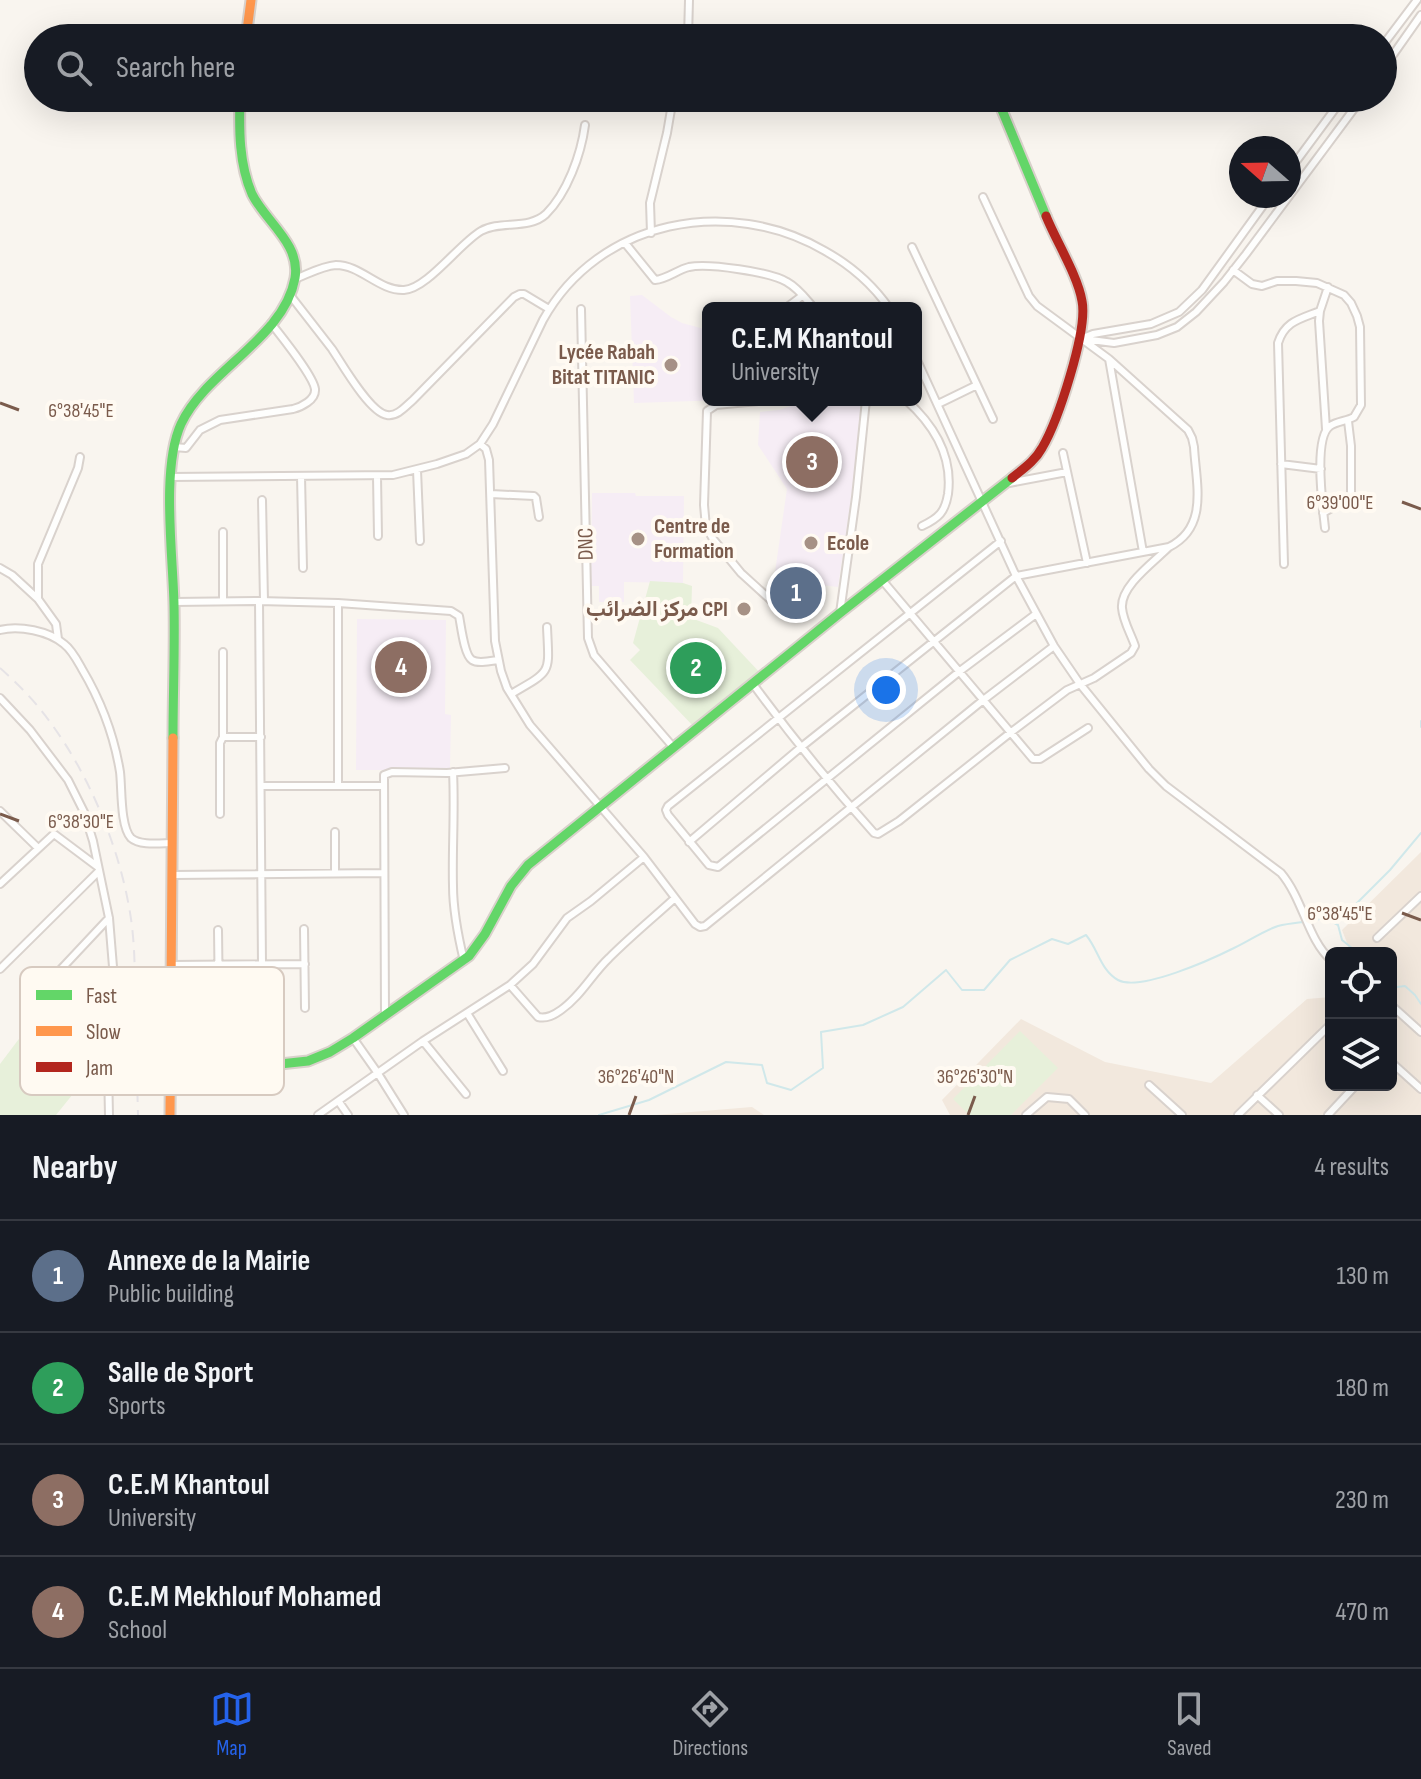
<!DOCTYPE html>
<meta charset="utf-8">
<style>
body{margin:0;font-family:"Sofia Sans Condensed",Vazirmatn,sans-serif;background:#242831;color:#f1f3f6}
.controls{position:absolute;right:24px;bottom:24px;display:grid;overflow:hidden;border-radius:12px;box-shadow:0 8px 32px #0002}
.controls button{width:72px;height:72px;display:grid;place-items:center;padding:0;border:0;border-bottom:2px solid #363941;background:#171b24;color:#f1f3f6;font:40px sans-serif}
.compass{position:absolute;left:1229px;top:136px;width:72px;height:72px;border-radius:50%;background:#171b24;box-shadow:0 8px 32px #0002;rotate:290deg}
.you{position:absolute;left:886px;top:690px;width:28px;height:28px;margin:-20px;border:6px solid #fff;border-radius:50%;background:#1a73e8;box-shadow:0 0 0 12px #1a73e833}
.badge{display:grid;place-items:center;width:52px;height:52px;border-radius:50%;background:#2563eb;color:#fff;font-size:26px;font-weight:700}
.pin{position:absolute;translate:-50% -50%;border:4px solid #fff;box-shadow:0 2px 8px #0006}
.popup{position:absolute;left:702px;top:302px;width:220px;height:104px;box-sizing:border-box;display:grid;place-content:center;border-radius:12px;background:#171b24;filter:drop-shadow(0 2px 6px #0005);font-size:26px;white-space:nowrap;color:#9ea1a6}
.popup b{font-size:30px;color:#f1f3f6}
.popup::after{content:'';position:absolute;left:50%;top:100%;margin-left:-16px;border:16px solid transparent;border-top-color:#171b24}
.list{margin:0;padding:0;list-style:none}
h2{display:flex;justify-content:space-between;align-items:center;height:104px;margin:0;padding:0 32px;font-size:34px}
h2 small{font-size:26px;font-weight:400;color:#9ea1a6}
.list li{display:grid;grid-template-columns:52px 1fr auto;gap:24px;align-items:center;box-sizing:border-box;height:112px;padding:0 32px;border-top:2px solid #363941}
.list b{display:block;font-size:30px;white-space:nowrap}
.list p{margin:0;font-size:26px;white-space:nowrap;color:#9ea1a6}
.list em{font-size:26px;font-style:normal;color:#9ea1a6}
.icon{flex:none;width:44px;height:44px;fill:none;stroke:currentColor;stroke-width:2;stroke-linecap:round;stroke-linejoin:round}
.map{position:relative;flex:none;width:1421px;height:1115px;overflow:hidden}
.search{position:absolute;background:#171b24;box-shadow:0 8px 32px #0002;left:24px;right:24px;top:24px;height:88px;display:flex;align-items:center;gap:20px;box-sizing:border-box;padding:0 28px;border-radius:44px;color:#9ea1a6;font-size:30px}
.sheet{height:552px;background:#171b24}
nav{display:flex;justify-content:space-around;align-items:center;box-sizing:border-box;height:112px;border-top:2px solid #363941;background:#171b24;font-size:22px;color:#9ea1a6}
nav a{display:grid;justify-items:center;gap:4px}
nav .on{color:#2563eb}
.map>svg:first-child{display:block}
.residential{fill:#f2e8dd}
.education{fill:#f6edf5}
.green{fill:#e7f0da}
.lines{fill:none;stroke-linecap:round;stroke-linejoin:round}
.stream{stroke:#d0e8ea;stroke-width:2}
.street-casing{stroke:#d9d2cd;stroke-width:10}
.fast-casing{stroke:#d9d1cb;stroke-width:13}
.slow-casing{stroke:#d9d1cb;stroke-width:13}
.jam-casing{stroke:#d9d1cb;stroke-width:13}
.street{stroke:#fefefd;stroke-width:6}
.fast{stroke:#63d668;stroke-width:9}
.slow{stroke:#ff974d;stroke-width:9}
.jam{stroke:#b3261e;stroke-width:9}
.rail{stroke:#e6e3e6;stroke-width:2;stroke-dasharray:12 8;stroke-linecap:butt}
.ticks{fill:none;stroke:#7a5b4c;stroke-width:3}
.poi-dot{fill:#a69185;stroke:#fffaf2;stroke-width:3}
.labels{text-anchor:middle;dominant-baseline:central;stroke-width:8;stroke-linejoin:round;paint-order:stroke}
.poi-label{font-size:22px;font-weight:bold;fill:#7a5b4c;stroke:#fffaf2;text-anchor:end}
.street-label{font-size:22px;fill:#7a5b4c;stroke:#fffaf2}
.key{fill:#fffaf2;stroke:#d7cac0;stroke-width:2}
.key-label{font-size:22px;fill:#7a5b4c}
.ticks-label{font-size:20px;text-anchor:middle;fill:#7a5b4c;stroke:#fffaf2;stroke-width:8;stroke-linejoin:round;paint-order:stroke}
</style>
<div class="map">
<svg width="1421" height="1115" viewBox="0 0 1421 1115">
<rect width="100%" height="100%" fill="#f9f5ef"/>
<!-- residential -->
<path class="residential" d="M1421,852V1115H950L942,1100L1021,1019L1105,1062L1211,1083L1307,999L1331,997V1085H1391V953H1351L1342,930Z
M752,1107L764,1115H655Z"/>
<!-- education -->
<path class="education" d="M642,295L671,317L682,323L708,330V400H725L634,403L630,296Z
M809,400H861L854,478L838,587L774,579L787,489L758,445L760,412L779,410Z
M592,493H635L636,496H684L683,583L624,582V602H599V586H591Z
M357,619L446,620L445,714L451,715L450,770H356Z"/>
<!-- green -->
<path class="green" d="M650,581L683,583L692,586L691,618L718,628L763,676L696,729L630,660L640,650L633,643Z
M34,1019L94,1068L56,1115H0V1064Z
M1020,1031L1058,1068L1011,1115H969L953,1099Z"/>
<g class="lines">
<!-- stream -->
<path class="stream" d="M1421,721V727
M1325,918L1338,925L1342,940L1358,953
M1309,921L1325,918L1356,904L1390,870L1421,833
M1391,982L1397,987L1405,986L1415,995L1421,1004
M599,1115L649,1100L726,1062L762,1065L767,1083L791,1090L823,1068L821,1032L863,1025L903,1007L946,970L962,990H984L1010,960L1052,939L1068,944L1086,935C1098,949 1101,971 1118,980C1140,992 1212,959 1234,948C1249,941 1263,931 1278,926C1286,924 1295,923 1303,922"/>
<!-- street casing -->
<g class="street-casing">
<path id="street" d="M970,34L972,38
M688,38L689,0
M1383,45L1417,0
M1383,69L1421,15
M1289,171L1343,98
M651,233L650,203L667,133L673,98
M625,243L655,280C667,279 677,270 689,267C708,263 771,272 787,282C798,288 806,299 814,308
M912,247L993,419
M1233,270L1252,284L1262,286L1277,281H1296L1317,283L1344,295L1351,303L1357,316L1360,327L1361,405L1354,417C1347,421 1337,421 1330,426C1313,438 1323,509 1325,528
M295,279C308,274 322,266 336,265C361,265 379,291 404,290C427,289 460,243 481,231C500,220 529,230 546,214C567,193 581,155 585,125
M290,295C304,313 318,331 332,349C342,364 370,413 387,415C397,417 406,406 413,400L514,297L520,294H524L549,309
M786,308L802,296
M581,309L588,638L594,655L674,748
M1083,338L1093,334L1151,324L1179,312L1202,290L1270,196
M1083,339L1114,343L1157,335L1177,327L1196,312L1224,282L1246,254L1362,98
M916,358L1016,576L1054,646L1080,684L1149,769L1166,786L1281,873C1303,899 1308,940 1331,960
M1109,359L1143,552
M769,400L716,405L707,411L704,505L706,527L713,539L741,573L774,603
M906,400C934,425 953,455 948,494C945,512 939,518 922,526
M938,404L977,385
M1326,429L1319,321L1320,311L1328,287
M480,444L486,449L489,460L495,641L501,671L507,688L530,725L644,857L695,924L700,927L705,926L982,701L1054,646
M174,447L186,448L200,430L220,420L293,409C301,407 316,400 315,389C313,375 280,335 271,323
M1063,453L1087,563
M1281,464L1321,469
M417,470L420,541
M301,476L303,568
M377,476L378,536
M170,477L393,475L437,464L466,454L480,444L493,424L543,320C599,219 729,195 825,251C850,265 873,285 889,308
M1009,483L1067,472
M491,494L534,496L536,498L539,517
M262,500L264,601
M1323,513L1339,504L1351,494V446L1348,421
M1001,541L668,806L666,810L668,815L709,865L718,867L960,671L1036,614
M1284,564L1278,343C1285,321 1300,319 1320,311
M0,568L12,575L38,599
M882,580L1033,759H1040L1088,728
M223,601V532
M259,601L338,603L451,611L459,616C461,625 464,655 472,660C478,664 491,661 498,660
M174,602L259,601L262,965
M840,613L856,497L866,400
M0,630C19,625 49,631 64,644C72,650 77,660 82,669C101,701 114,735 120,772C122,788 120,826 131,838C140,846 161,843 173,843
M58,639L56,624L38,599V564L78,468L80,457
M753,684C791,736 831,785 874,833L878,834L899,821L1010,733L1067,690L1094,678L1131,653L1135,646C1131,634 1123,621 1122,608C1120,586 1154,562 1169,547
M511,694C553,670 549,674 547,627
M0,698L30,730L68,780L84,812L93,841L109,918L114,979L108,1068L109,1115
M223,737H261
M453,772C455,811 452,848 453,886C453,912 458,936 464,961
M338,785V603
M261,786H383
M0,811L38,848
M220,814V743L223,737V652
M689,842L800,748L1016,576L1169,547C1209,527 1196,484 1194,447L1192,438L1188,430L1109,359L1037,306L1029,296L983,197
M335,873V832
M173,875L384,873
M0,884L54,834L98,867
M109,918L48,983L41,993L40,997L64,1019L70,1021L114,979
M304,929L305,1008
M218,930L219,1009
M1377,938L1421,896
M172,965L305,964
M0,969L99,871
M510,985L538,1017C547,1019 554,1015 561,1010C581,996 592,974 609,958C630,937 653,918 675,898
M1391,1005L1421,1032
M467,1013L503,1071
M385,1016L384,775L392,772L447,773L505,768
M353,1038L377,1072L404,1115
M423,1041L466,1094
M1391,1062L1421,1089
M1149,1085L1182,1115
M1257,1095L1279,1115
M339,1102L348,1115
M318,1115L423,1041L510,985L533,964L567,918L591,901L644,857
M1026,1115L1047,1097L1069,1099L1085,1115
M1238,1115L1331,1024
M1328,1115L1356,1085"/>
</g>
<!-- fast casing -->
<g class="fast-casing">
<path id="fast" d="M997,98L1046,216
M173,738C173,694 175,649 174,605C173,555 161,468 181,424C206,370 284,339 295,278C301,244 265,221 252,194C239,164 239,130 240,98
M171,1061L280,1064L308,1061L330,1052L353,1038L469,956L485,934L511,886L528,865L840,613L1012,478"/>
</g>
<!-- slow casing -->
<g class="slow-casing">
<path id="slow" d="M246,38L251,0
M170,1115L173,738"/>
</g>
<!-- jam casing -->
<g class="jam-casing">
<path id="jam" d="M1012,478C1023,469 1035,461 1042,448C1058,421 1088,330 1082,301C1078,276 1056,241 1046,216"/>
</g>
<!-- street -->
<use href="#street" class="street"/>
<!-- fast -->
<use href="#fast" class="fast"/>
<!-- slow -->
<use href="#slow" class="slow"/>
<!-- jam -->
<use href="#jam" class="jam"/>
<!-- rail -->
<path class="rail" d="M0,668C18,684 36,702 50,722C88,773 118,844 129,907C135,938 135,972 135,1005C136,1041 137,1078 138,1115"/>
</g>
<!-- ticks -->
<path class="ticks" d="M0,403L19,410M1402,502L1421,509M0,814L19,821M1402,913L1421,920M629,1115L636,1096M968,1115L975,1096"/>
<!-- markers -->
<g class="poi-dot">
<circle cx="671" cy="365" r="8"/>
<circle cx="638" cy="539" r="8"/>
<circle cx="811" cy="543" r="8"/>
<circle cx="744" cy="609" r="8"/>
</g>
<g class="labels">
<!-- poi labels -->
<g class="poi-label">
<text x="655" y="352">Lycée Rabah<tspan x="655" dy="25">Bitat TITANIC</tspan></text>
<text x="654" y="526" text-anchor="start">Centre de<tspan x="654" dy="25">Formation</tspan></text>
<text x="827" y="543" text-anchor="start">Ecole</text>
<text x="728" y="609">مركز الضرائب CPI</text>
</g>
<!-- street labels -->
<g class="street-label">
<text transform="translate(586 544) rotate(-91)">DNC</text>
</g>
</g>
<!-- legend -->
<rect x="20" y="967" width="264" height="128" rx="12" class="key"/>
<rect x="36" y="990" width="36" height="10" fill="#63d668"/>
<rect x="36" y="1026" width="36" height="10" fill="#ff974d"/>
<rect x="36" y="1062" width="36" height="10" fill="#b3261e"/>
<g class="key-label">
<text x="86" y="1003">Fast</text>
<text x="86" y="1039">Slow</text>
<text x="86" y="1075">Jam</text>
</g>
<g class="ticks-label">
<text x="81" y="417">6°38'45"E</text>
<text x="1340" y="509">6°39'00"E</text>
<text x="81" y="828">6°38'30"E</text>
<text x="1340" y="920">6°38'45"E</text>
<text x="636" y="1083">36°26'40"N</text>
<text x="975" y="1083">36°26'30"N</text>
</g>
</svg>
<div class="controls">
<button><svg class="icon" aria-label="locate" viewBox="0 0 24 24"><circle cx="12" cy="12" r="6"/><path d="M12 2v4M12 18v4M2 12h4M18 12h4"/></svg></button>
<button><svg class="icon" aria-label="layers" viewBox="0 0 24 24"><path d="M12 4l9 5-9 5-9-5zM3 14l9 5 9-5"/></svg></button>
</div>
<svg class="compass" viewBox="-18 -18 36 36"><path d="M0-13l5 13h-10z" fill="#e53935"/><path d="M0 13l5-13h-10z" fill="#9ea1a6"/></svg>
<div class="you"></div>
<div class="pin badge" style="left:796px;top:593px;background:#5c6f8a">1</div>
<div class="pin badge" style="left:696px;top:668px;background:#2e9e5b">2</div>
<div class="pin badge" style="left:812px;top:462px;background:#8d6e63">3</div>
<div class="popup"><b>C.E.M Khantoul</b>University</div>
<div class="pin badge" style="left:401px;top:667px;background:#8d6e63">4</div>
<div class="search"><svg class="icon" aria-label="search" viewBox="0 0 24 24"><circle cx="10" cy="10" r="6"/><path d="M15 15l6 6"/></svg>Search here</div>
</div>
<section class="sheet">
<h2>Nearby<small>4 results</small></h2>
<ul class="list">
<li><span class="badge" style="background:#5c6f8a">1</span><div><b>Annexe de la Mairie</b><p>Public building</p></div><em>130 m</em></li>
<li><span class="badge" style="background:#2e9e5b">2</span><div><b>Salle de Sport</b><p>Sports</p></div><em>180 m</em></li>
<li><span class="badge" style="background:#8d6e63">3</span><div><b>C.E.M Khantoul</b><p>University</p></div><em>230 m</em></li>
<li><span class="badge" style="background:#8d6e63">4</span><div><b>C.E.M Mekhlouf Mohamed</b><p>School</p></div><em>470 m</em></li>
</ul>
</section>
<nav>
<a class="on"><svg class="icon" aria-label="map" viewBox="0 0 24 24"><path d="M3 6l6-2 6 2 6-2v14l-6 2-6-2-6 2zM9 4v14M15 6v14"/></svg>Map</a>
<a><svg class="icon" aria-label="directions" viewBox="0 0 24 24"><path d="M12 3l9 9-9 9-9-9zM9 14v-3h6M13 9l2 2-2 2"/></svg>Directions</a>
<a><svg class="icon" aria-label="saved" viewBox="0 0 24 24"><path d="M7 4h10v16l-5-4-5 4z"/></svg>Saved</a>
</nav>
